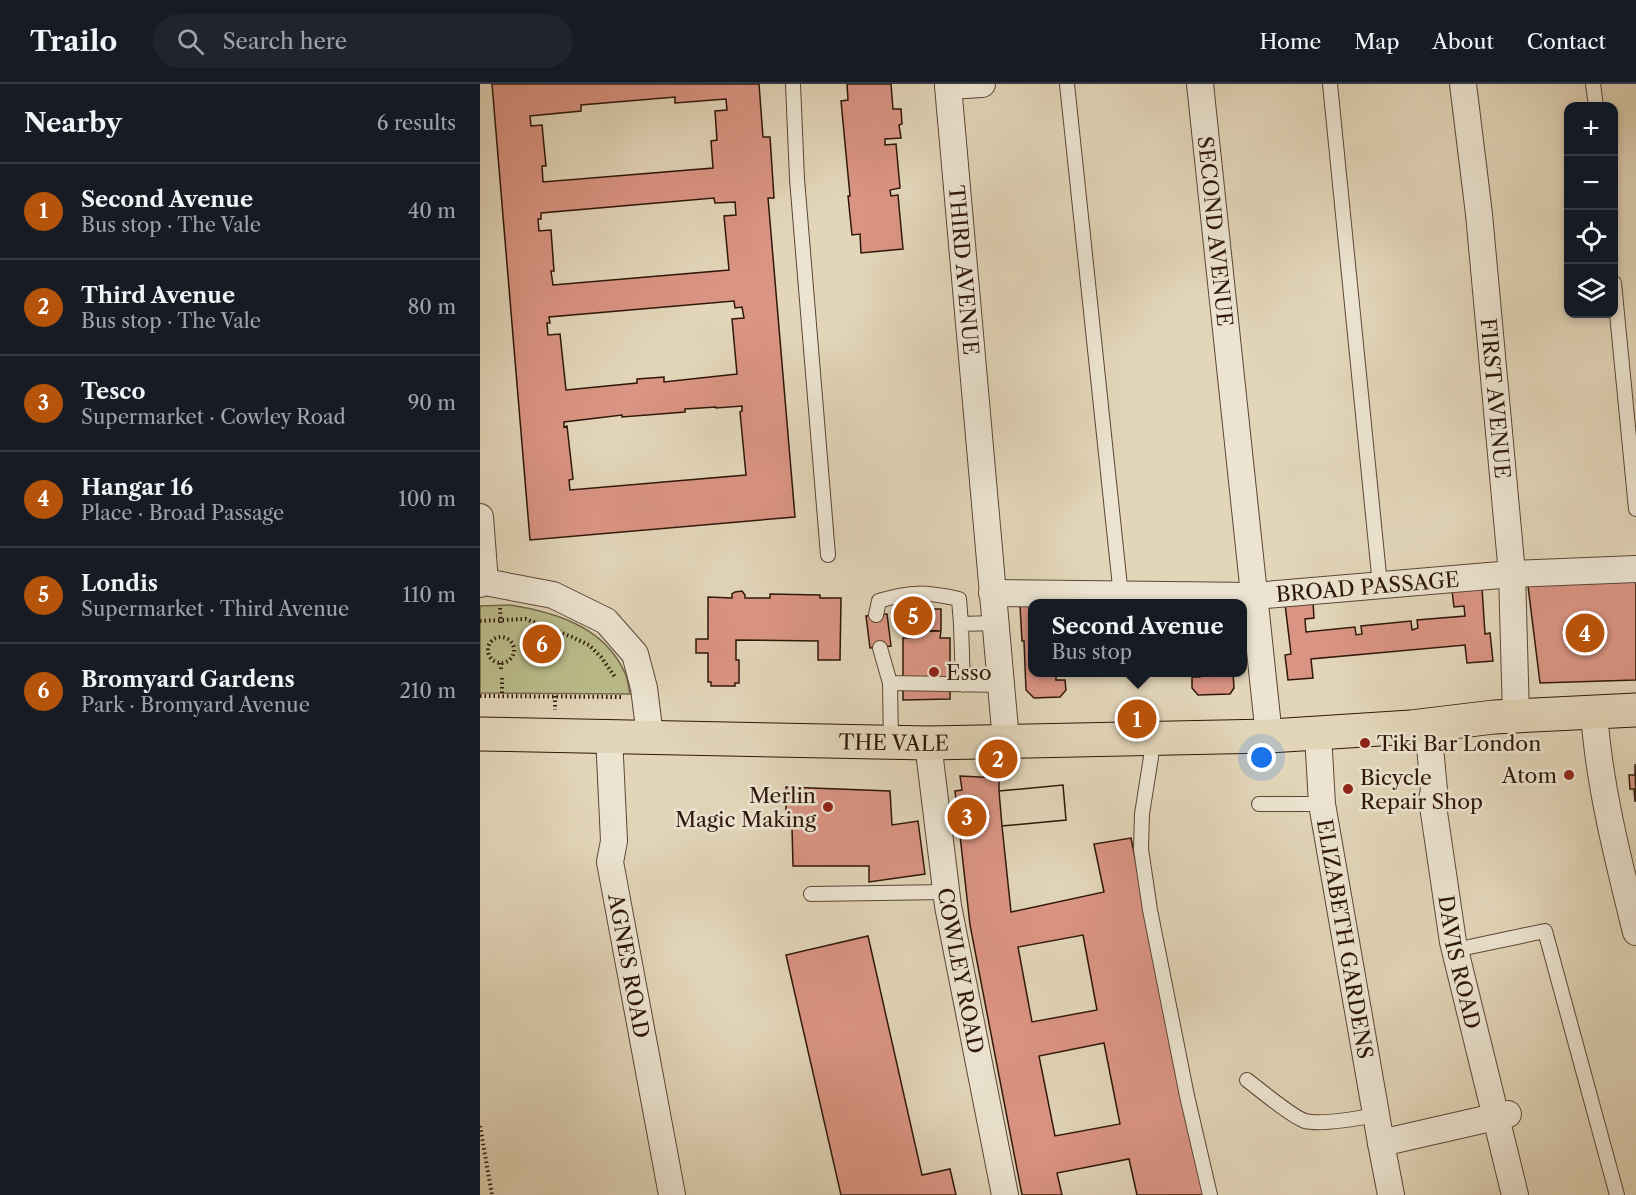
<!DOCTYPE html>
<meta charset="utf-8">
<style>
body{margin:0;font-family:"Libre Caslon Text",serif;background:#20242c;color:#f1f3f6}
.controls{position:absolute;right:18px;top:18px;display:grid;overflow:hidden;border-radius:12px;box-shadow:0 3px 9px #0003}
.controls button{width:54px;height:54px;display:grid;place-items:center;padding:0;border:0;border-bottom:2px solid #363941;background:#171b24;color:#f1f3f6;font:30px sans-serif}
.you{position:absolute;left:782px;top:674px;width:21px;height:21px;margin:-15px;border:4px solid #fff;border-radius:50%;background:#1a73e8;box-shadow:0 0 0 9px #1a73e833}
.badge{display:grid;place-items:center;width:39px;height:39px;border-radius:50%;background:#b45309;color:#fff;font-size:20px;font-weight:700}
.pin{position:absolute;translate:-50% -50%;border:3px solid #fff;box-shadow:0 2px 6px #0006}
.popup{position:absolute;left:548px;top:515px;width:219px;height:78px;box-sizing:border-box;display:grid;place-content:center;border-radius:12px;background:#171b24;filter:drop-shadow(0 2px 4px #0005);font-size:20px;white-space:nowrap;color:#9ea1a6}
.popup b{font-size:22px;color:#f1f3f6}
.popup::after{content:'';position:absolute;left:50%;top:100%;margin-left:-12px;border:12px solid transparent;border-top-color:#171b24}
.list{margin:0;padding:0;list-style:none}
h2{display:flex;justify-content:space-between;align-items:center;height:78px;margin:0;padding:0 24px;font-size:26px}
h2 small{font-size:20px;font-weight:400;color:#9ea1a6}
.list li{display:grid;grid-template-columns:39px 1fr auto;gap:18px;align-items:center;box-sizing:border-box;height:96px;padding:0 24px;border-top:2px solid #363941}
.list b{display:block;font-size:22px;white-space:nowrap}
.list p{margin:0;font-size:20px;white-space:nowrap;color:#9ea1a6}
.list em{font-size:20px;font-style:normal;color:#9ea1a6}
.icon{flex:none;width:33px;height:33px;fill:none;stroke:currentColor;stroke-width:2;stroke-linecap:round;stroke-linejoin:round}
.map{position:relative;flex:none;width:1156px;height:1111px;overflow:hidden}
header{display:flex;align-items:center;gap:36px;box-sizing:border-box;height:84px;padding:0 30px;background:#171b24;border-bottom:2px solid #363941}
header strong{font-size:28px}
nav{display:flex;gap:33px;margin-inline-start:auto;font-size:21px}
.search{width:420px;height:54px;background:#20242c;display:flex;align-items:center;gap:15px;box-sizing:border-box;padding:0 21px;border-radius:33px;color:#9ea1a6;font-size:22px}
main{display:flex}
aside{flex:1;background:#171b24}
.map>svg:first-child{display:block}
.green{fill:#babb8a;stroke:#74694a;stroke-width:1.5}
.building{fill:#da9483;stroke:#2f170a;stroke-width:1.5;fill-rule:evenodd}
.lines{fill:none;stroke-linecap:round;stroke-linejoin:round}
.service-casing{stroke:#5c4636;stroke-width:16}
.minor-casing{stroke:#5c4636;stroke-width:28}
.primary-casing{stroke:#2f170a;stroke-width:35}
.path{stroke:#2f170a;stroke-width:4;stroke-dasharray:1.5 3;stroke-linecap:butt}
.service{stroke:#ece4d1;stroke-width:14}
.minor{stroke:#ece4d1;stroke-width:26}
.primary{stroke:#e2d5b8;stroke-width:33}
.poi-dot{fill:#8f2418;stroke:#ece4d1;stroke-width:2}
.labels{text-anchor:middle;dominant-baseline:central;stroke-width:5;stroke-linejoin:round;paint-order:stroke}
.street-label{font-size:21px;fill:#2f170a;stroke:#ece4d1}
.poi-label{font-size:21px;fill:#2f170a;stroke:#ece4d1;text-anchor:start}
</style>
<header>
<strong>Trailo</strong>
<div class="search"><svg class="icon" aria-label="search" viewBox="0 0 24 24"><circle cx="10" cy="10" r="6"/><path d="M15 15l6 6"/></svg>Search here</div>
<nav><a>Home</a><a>Map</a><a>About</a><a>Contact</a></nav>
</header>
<main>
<aside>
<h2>Nearby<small>6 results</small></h2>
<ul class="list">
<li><span class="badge">1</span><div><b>Second Avenue</b><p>Bus stop · The Vale</p></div><em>40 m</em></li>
<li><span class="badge">2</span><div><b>Third Avenue</b><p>Bus stop · The Vale</p></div><em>80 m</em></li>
<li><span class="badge">3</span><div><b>Tesco</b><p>Supermarket · Cowley Road</p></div><em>90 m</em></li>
<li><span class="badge">4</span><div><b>Hangar 16</b><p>Place · Broad Passage</p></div><em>100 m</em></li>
<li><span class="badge">5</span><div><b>Londis</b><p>Supermarket · Third Avenue</p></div><em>110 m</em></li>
<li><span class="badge">6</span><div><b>Bromyard Gardens</b><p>Park · Bromyard Avenue</p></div><em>210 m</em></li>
</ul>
</aside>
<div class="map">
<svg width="1156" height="1111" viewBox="0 0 1156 1111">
<rect width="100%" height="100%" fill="#e2d5b8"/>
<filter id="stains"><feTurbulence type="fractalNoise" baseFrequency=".00333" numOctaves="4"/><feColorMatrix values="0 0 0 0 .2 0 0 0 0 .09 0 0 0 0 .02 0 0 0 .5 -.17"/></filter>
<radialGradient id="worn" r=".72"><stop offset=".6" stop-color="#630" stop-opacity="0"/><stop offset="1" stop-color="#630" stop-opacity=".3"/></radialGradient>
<!-- green -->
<path class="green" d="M30,521C74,528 123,542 144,587C148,593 148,602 150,610L0,609V522Z"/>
<!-- building -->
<path class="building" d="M12,0H279L283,53H290L294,114H288L315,433L50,456ZM195,13V19L246,15L247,26L235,27L237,56L231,57L233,84L63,98L62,82H66L62,41L51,42L50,32L101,27V21ZM234,114L235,119L255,118L256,131L244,132L249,186L73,201L71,187H74L71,146L59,147L58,135H61V129ZM254,217L255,224L262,223L264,234L252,235L257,290L184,298V293L157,295V299L86,306L80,250L68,251L67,239H70L69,233ZM262,322V327L260,328L266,391L90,406L89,396L93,395L87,342L84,343V338L142,331V333L205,328V325L236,323V324Z
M367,0H411L413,25H421L422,40L419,41L421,54L405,55V61L416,60L420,104L410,106L411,112L418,111L423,165L381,169L380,150L372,151L368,112H370L361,17L368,16Z
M1156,496V596L1060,599L1048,502Z
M1002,504L1005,550L1010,549L1013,577L987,579L985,561L831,575L833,594L808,596L805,571L811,570L805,520L833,518L834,534L825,535L826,548L875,543L876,551L882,550L881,542L931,537L932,546L938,544L937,536L985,532L984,522L974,523L972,507Z
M262,507L265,511V514H290V510L340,511V514H361L360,576H338V557L256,556V576H259V599H255V602H231V598H228V569H216V555H228V513L252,514V510L255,508Z
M540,521H552V588H576V596H585L586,606L580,613L554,614L546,606L544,557H542Z
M420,525H461V547L419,548Z
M407,530L411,562L390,564L386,532Z
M432,546L461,547L460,554H470V615L423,616V554H432Z
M720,588H753L754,604L750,610L718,611L712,604V593H720Z
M648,630H665V637L648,636Z
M1155,680L1156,717H1155L1154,705H1150L1149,691H1155Z
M480,692L519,694V707L583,701L586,736L522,742L531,828L624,808L614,760L651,754L724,1111H657L649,1075L577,1089L582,1111H542L490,841L475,707L482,706ZM603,851L617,926L552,938L538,863ZM624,959L640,1040L575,1052L559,972Z
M583,701L586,736L522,742L519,707Z
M306,703L410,707L412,741L438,737L445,790L389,798V782H313L312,744H306Z
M388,852L442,1091L470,1085L476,1111H361L306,871Z"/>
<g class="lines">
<!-- service casing -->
<g class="service-casing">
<path id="service" d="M313,0L317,95L348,471
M587,0L641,512
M850,0L900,501
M1113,0L1116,22
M1134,199L1156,425
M396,531L399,517C431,507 446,508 479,515L481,540
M400,564L410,599
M483,601L481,540L515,539
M674,654L662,730L661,765L670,826L707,1012L730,1111
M411,658L410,599L521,601
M779,720H842
M331,810L467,808
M975,866L1065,847L1137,1111
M767,996C779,1005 812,1033 825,1037C840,1041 880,1034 896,1031"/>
</g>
<!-- minor casing -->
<g class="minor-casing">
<g id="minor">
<path id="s1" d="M502,0L468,2L526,657"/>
<path id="s2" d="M720,0L789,652"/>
<path id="s3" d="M983,0L999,130L1032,490L1036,632"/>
<path d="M0,433L5,498"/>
<path d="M0,500L5,498L73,511L126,537L155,570L164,604L170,652"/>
<path id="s4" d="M512,509L774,512L1032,490L1156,485"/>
<path d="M1114,628C1119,702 1138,775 1156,848"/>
<path id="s5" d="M948,641L954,706L952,715L973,858L1035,1111"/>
<path id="s6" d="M838,650L842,720L901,1059"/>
<path id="s7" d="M129,652L134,757L130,778L192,1111"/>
<path id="s8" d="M448,659L468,822L525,1111"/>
<path d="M911,1111L901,1059L1028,1030"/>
</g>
</g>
<!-- primary casing -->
<g class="primary-casing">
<g id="primary">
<path id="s9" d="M0,650L448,659L789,652L931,643L1014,633L1156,626"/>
</g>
</g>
<!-- path -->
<path class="path" d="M20,524L21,541
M0,537L46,535L92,553L109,561L121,573L135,593
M8 566a13 13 0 1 1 26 0a13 13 0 1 1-26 0Z
M21,579V586
M22,594V612
M0,612L141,613
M75,612V626
M0,1042L12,1111"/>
<!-- service -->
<use href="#service" class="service"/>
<!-- minor -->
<use href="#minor" class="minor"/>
<!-- primary -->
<use href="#primary" class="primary"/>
</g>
<!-- markers -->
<g class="poi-dot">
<circle cx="454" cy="588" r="6"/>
<circle cx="885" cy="659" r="6"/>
<circle cx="1089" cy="691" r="6"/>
<circle cx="868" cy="705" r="6"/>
<circle cx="348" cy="723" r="6"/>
</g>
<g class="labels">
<!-- street labels -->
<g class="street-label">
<text stroke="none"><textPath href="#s2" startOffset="148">SECOND AVENUE</textPath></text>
<text stroke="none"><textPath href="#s1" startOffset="219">THIRD AVENUE</textPath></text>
<text stroke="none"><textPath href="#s3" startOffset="316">FIRST AVENUE</textPath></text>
<text stroke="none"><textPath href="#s4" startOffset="376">BROAD PASSAGE</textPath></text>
<text stroke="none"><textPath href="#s9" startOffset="414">THE VALE</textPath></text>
<text stroke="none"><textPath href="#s6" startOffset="207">ELIZABETH GARDENS</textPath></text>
<text stroke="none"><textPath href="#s5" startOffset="240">DAVIS ROAD</textPath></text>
<text stroke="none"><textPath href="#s7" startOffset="232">AGNES ROAD</textPath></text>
<text stroke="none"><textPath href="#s8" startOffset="230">COWLEY ROAD</textPath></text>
</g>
<!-- poi labels -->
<g class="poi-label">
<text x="466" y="588">Esso</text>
<text x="897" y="659">Tiki Bar London</text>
<text x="1077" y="691" text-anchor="end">Atom</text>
<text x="880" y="693">Bicycle<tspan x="880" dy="24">Repair Shop</tspan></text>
<text x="336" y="711" text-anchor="end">Merlin<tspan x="336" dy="24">Magic Making</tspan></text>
</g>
</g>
<rect width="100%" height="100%" filter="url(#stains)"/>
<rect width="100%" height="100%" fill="url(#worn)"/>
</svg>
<div class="controls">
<button>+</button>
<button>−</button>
<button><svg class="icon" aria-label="locate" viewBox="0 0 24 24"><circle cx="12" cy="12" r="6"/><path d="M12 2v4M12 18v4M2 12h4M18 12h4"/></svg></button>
<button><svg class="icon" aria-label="layers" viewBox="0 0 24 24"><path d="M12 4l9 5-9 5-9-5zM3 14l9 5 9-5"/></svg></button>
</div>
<div class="you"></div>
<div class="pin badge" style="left:657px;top:635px">1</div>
<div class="popup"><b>Second Avenue</b>Bus stop</div>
<div class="pin badge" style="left:518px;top:675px">2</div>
<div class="pin badge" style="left:487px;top:733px">3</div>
<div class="pin badge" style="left:1105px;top:549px">4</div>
<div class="pin badge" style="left:433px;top:532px">5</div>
<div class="pin badge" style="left:62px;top:560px">6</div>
</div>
</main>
